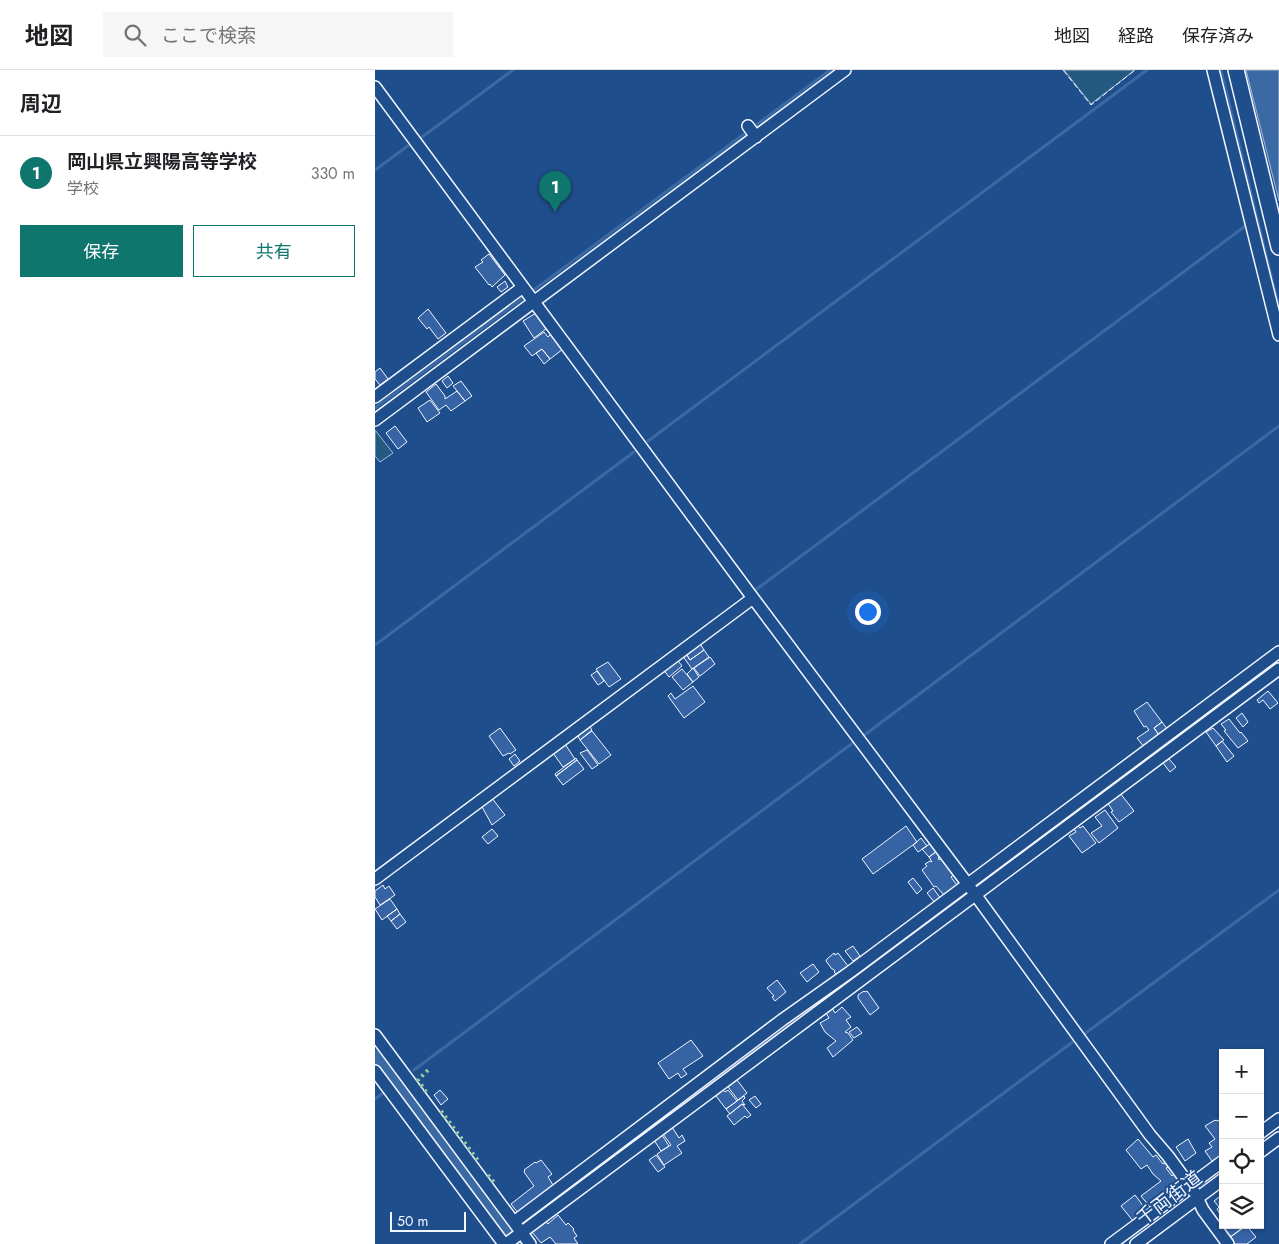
<!DOCTYPE html>
<html lang="ja">
<meta charset="utf-8">
<style>
body{margin:0;font-family:Jost,"Noto Sans JP",sans-serif;background:#f6f6f6;color:#202124}
.controls{position:absolute;right:15px;bottom:15px;display:grid;overflow:hidden;border-radius:0px;box-shadow:0 1px 4px #0004}
.controls button{width:45px;height:45px;display:grid;place-items:center;padding:0;border:0;border-bottom:1px solid #e0e0e0;background:#fff;color:#202124;font:25px sans-serif}
.scale{position:absolute;left:15px;bottom:12px;width:76px;box-sizing:border-box;padding-left:5px;border:2px solid #f2f6ff;border-top:0;font-size:14px;line-height:18px;white-space:nowrap;color:#f2f6ff;-webkit-text-stroke:4px #1f4e8c;paint-order:stroke}
.you{position:absolute;left:492px;top:541px;width:18px;height:18px;margin:-12px;border:4px solid #fff;border-radius:50%;background:#1a73e8;box-shadow:0 0 0 8px #1a73e833}
.badge{display:grid;place-items:center;width:32px;height:32px;border-radius:50%;background:#0f766e;color:#fff;font-size:16px;font-weight:700}
.pin{position:absolute;translate:-50% -41px;filter:drop-shadow(0 1px 2px #0008)}
.pin::after{content:'';position:absolute;top:26px;width:18px;height:15px;background:inherit;clip-path:polygon(0 0,100% 0,50% 100%)}
.list{margin:0;padding:0;list-style:none}
h2{display:flex;justify-content:space-between;align-items:center;height:65px;margin:0;padding:0 20px;font-size:21px}
h2 small{font-size:16px;font-weight:400;color:#757577}
.list li{display:grid;grid-template-columns:32px 1fr auto;gap:15px;align-items:center;box-sizing:border-box;height:75px;padding:0 20px;border-top:1px solid #e0e0e0}
.list b{display:block;font-size:19px;white-space:nowrap}
.list p{margin:0;font-size:16px;white-space:nowrap;color:#757577}
.list em{font-size:16px;font-style:normal;color:#757577}
.actions{display:flex;gap:10px;padding:15px 20px}
.actions a{flex:1;padding:11px 0;border:1px solid #0f766e;border-radius:0px;text-align:center;font-size:18px;color:#0f766e}
.actions .main{background:#0f766e;color:#fff}
.icon{flex:none;width:28px;height:28px;fill:none;stroke:currentColor;stroke-width:2;stroke-linecap:round;stroke-linejoin:round}
.map{position:relative;flex:none;width:904px;height:1174px;overflow:hidden}
header{display:flex;align-items:center;gap:30px;box-sizing:border-box;height:70px;padding:0 25px;background:#fff;border-bottom:1px solid #e0e0e0}
header strong{font-size:24px}
nav{display:flex;gap:28px;margin-inline-start:auto;font-size:18px}
.search{width:350px;height:45px;background:#f6f6f6;display:flex;align-items:center;gap:12px;box-sizing:border-box;padding:0 18px;border-radius:0px;color:#757577;font-size:19px}
main{display:flex}
aside{flex:1;background:#fff}
.map>svg:first-child{display:block}
.green{fill:#245a82;stroke:#a8bbd7}
.water{fill:#3b69a3;stroke:#a8bbd7}
.lines{fill:none;stroke-linecap:round;stroke-linejoin:round}
.stream{stroke:#3b69a3;stroke-width:3}
.river{stroke:#3b69a3;stroke-width:19}
.building{fill:#3563a3;stroke:#f2f6ff}
.minor-casing{stroke:#f2f6ff;stroke-width:14}
.major-casing{stroke:#f2f6ff;stroke-width:18}
.minor{stroke:#1f4e8c;stroke-width:11}
.major{stroke:#1f4e8c;stroke-width:15}
.hedge{stroke:#97c8a6;stroke-width:4;stroke-dasharray:2.5 4;stroke-linecap:butt}
.fence{stroke:#f2f6ff;stroke-width:1;stroke-dasharray:6 2.5;stroke-linecap:butt}
.labels{text-anchor:middle;dominant-baseline:central;stroke-width:4;stroke-linejoin:round;paint-order:stroke}
.street-label{font-size:19px;fill:#f2f6ff;stroke:#1f4e8c}
</style>
<header>
<strong>地図</strong>
<div class="search"><svg class="icon" aria-label="search" viewBox="0 0 24 24"><circle cx="10" cy="10" r="6"/><path d="M15 15l6 6"/></svg>ここで検索</div>
<nav><a>地図</a><a>経路</a><a>保存済み</a></nav>
</header>
<main>
<aside>
<h2>周辺<small></small></h2>
<ul class="list">
<li><span class="badge">1</span><div><b>岡山県立興陽高等学校</b><p>学校</p></div><em>330 m</em></li>
</ul>
<div class="actions"><a class="main">保存</a><a>共有</a></div>
</aside>
<div class="map">
<svg width="904" height="1174" viewBox="0 0 904 1174">
<rect width="100%" height="100%" fill="#1f4e8c"/>
<!-- green -->
<path class="green" d="M689,0H760L716,34Z
M0,360L18,383L5,392L0,386Z"/>
<!-- water -->
<path class="water" d="M871,0H904V131Z"/>
<g class="lines">
<!-- stream -->
<path class="stream" d="M846,0L904,238
M43,70L138,0
M0,100L34,75
M0,338L455,0
M273,371L772,0
M379,521L873,154
M0,575L259,382
M488,666L904,356
M708,965L904,820
M39,1000L479,672
M16,1017L23,1011
M0,1029L11,1021
M150,1151L455,923
M128,1168L135,1162
M425,1174L699,971"/>
<!-- river -->
<path class="river" d="M0,989L138,1174"/>
</g>
<!-- building -->
<path class="building" d="M114,184L130,205L117,217L115,214L114,215L100,197L108,192L106,190Z
M130,211L133,217L126,222L122,217Z
M53,239L71,263L63,269L54,257L52,259L43,248Z
M161,243L171,259L159,268L148,251Z
M169,262L173,267L176,264L188,279L175,289L167,279L157,286L149,276Z
M167,279L175,289L169,294L161,283Z
M5,298L13,309L5,315L0,309V302Z
M73,306L78,313L72,318L67,311Z
M86,311L97,326L90,331L78,316Z
M61,314L70,326V329L82,321L90,331L76,341L71,335L64,340L51,322Z
M55,330L65,343L52,352L43,338Z
M20,356L32,372L23,379L11,363Z
M324,572L329,580L315,590L310,582Z
M329,580L334,587L317,599L307,585L310,582L315,590Z
M335,587L340,594L325,606L319,598Z
M301,588L307,596L294,607L288,599Z
M233,592L246,609L234,617L221,599Z
M318,598L324,607L318,612L312,604Z
M307,599L318,612L308,620L297,607Z
M222,601L229,611L223,615L216,605Z
M318,616L330,632L309,648L293,626L296,623L300,629Z
M893,621L903,633L895,639L888,630L884,633L882,630Z
M772,632L787,652L779,658L784,665L769,677L762,668L774,660L771,656L769,657L759,641Z
M867,643L873,652L868,657L861,648Z
M854,649L865,663L866,662L873,671L863,678L849,661L851,660L846,654Z
M787,652L793,660L784,665L779,658Z
M215,657L217,660L205,670L203,666Z
M125,658L141,680L135,684L134,683L128,686L114,666Z
M838,658L849,670L841,676L831,662Z
M217,661L236,685L224,694L205,670Z
M847,671L859,686L852,692L841,676Z
M190,674L200,689L188,697L178,683Z
M212,680L223,695L217,699L205,683Z
M140,684L145,691L139,696L134,689Z
M201,688L202,690L181,706L180,704Z
M794,689L801,697L795,702L788,693Z
M202,690L209,699L188,715L181,706Z
M745,723L759,741L744,752L736,742L738,741L732,732Z
M116,727L130,745L117,755L106,735Z
M730,740L743,758L724,773L716,763L727,756L720,747Z
M531,756L542,772L498,804L487,789Z
M703,756L705,758L708,756L721,773L707,783L694,766L701,762L699,759Z
M117,759L123,766L113,774L107,767Z
M546,768L552,776L543,782L538,775Z
M556,773L562,781L554,787L547,779Z
M562,781L566,786L563,788L564,790L567,788L580,804L576,807L582,815L569,825L561,816L559,817L547,800L552,796L550,794L555,791L557,792L554,787Z
M538,808L547,819L542,824L533,812Z
M8,815L10,819L14,816L20,825L5,835L0,827V821Z
M558,818L566,829L560,833L552,823Z
M15,829L22,839L7,850L0,839Z
M22,839L25,844L16,851L12,846Z
M25,844L31,852L22,859L16,851Z
M478,876L485,886L478,891L470,881Z
M459,883L460,885L463,883L473,896L462,905L459,902L460,901L458,899H457L451,891L452,889Z
M438,894L444,902L432,912L425,903Z
M402,910L411,922L400,931L397,927L399,926L392,918Z
M489,921L490,922L492,921L504,938L495,945L483,928V925Z
M467,937L476,947L471,950L476,957L470,962L473,963L478,970L458,987L452,978L461,971L450,962L445,953L454,948L451,943L457,938L460,943Z
M482,957L487,963L479,968L474,962Z
M316,970L328,986L308,999L312,1004L306,1008L303,1003L294,1009L283,993Z
M362,1010L372,1023L363,1030L353,1017Z
M65,1020L73,1029L66,1035L59,1025Z
M348,1020L350,1022L353,1020L362,1031L351,1039L341,1026Z
M369,1026L370,1028L367,1031L370,1035L367,1034L355,1044L351,1039Z
M380,1026L386,1034L381,1038L374,1030Z
M367,1034L376,1045L372,1048L370,1046L359,1055L352,1046Z
M840,1050L841,1051L843,1050L848,1056V1084L837,1091L830,1081L837,1077L834,1073L840,1069L830,1056Z
M297,1057L304,1068L307,1065L310,1071L302,1076L307,1083L289,1095L282,1084L296,1075L288,1064Z
M287,1065L294,1076L286,1081L279,1070Z
M763,1069L778,1087L781,1085L788,1094L790,1093L793,1097L791,1098L797,1106L799,1104L807,1114L775,1137L766,1126L786,1111L778,1104L772,1095L766,1099L751,1080Z
M813,1069L821,1083L810,1091L801,1077Z
M281,1085L290,1097L283,1102L274,1090Z
M166,1090L177,1104L173,1107L178,1115L143,1143L136,1134L159,1116L149,1102L150,1101L149,1100L160,1092L161,1093Z
M848,1124V1142L845,1144L842,1139L844,1137L839,1131Z
M760,1125L772,1141L758,1151L746,1136Z
M183,1145L191,1155L193,1153L199,1159L198,1160L202,1166L199,1168L203,1174H181L175,1167L166,1173L157,1162L171,1151L173,1154Z
M848,1155H870L871,1156L854,1168L846,1156Z
M871,1155L881,1167L872,1174H859L854,1168Z"/>
<g class="lines">
<!-- minor casing -->
<g class="minor-casing">
<path id="minor" d="M838,0L904,265
M0,17L378,528L594,816L775,1065L793,1086L820,1123L828,1140L853,1174
M373,56L381,67
M0,327L148,217
M0,350L470,0
M0,809L378,528
M0,965L155,1174
M0,1001L129,1174
M885,1063L904,1049
M885,1082L904,1068
M139,1152L407,950L475,902L904,582
M131,1174L904,599
M736,1174L848,1091
M761,1174L848,1109"/>
</g>
<!-- major casing -->
<g class="major-casing">
<path id="major" d="M861,0L904,177"/>
</g>
<!-- minor -->
<use href="#minor" class="minor"/>
<!-- major -->
<use href="#major" class="major"/>
<!-- hedge -->
<path class="hedge" d="M51,1022L43,1010L55,998
M66,1041L104,1092
M113,1105L121,1115"/>
<!-- fence -->
<path class="fence" d="M688,0L716,35L760,0"/>
</g>
<g class="labels">
<!-- street labels -->
<g class="street-label">
<text transform="translate(794 1128) rotate(-37)">千両街道</text>
</g>
</g>
</svg>
<div class="controls">
<button>+</button>
<button>−</button>
<button><svg class="icon" aria-label="locate" viewBox="0 0 24 24"><circle cx="12" cy="12" r="6"/><path d="M12 2v4M12 18v4M2 12h4M18 12h4"/></svg></button>
<button><svg class="icon" aria-label="layers" viewBox="0 0 24 24"><path d="M12 4l9 5-9 5-9-5zM3 14l9 5 9-5"/></svg></button>
</div>
<div class="scale">50 m</div>
<div class="you"></div>
<div class="pin badge" style="left:180px;top:142px">1</div>
</div>
</main>
